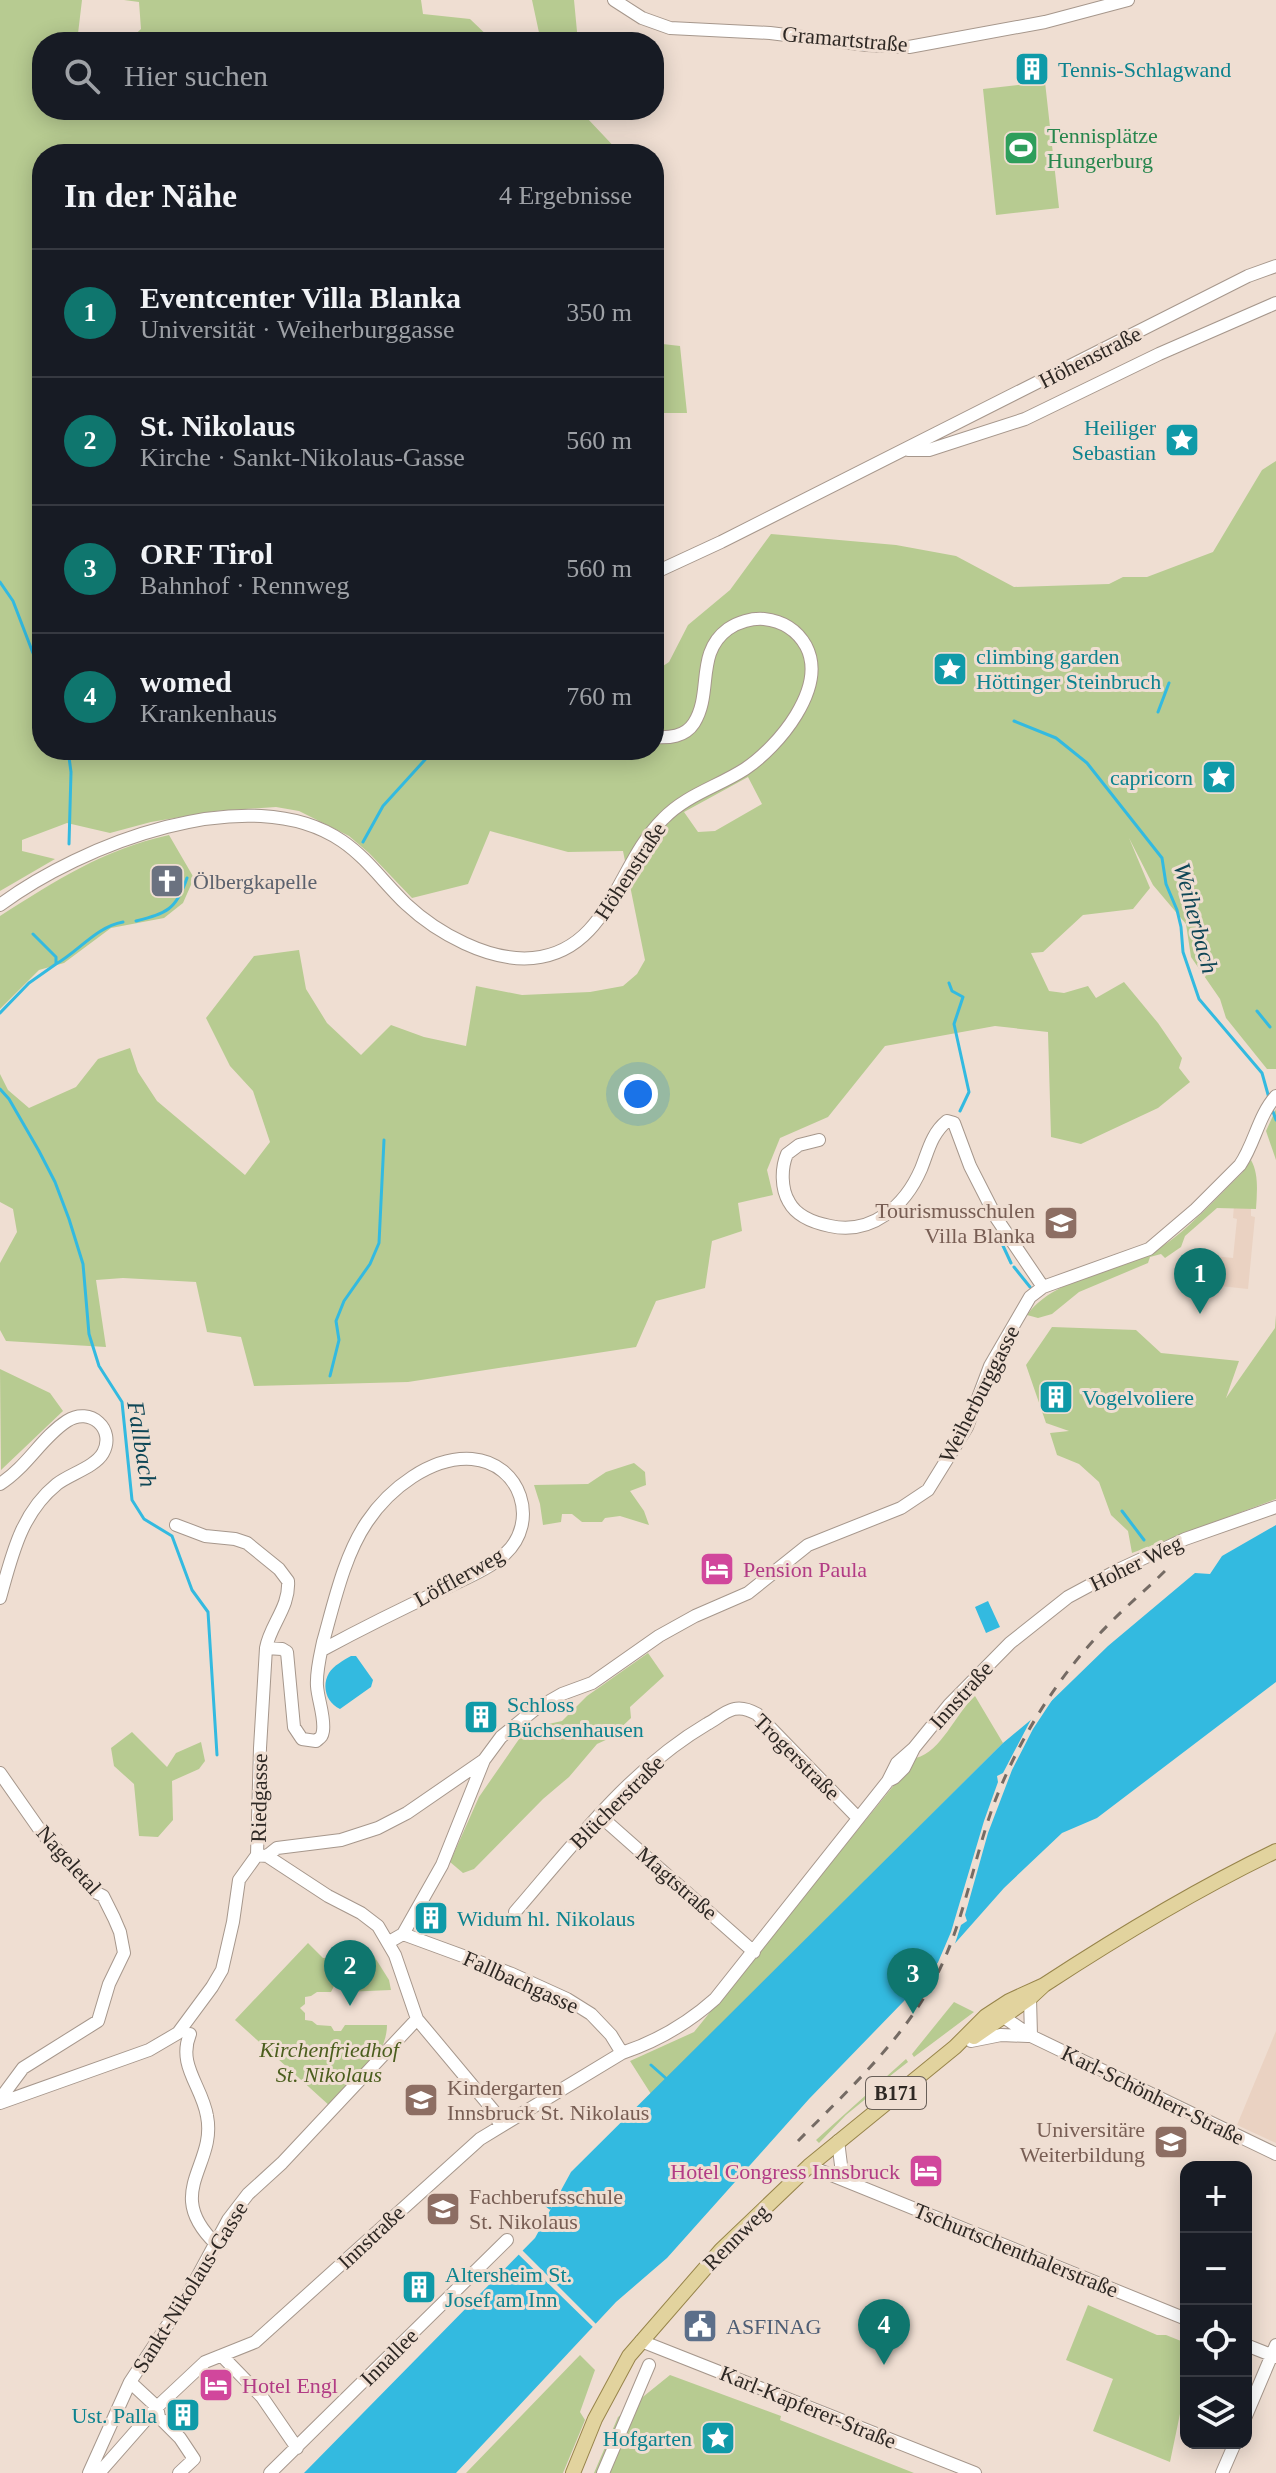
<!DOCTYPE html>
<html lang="de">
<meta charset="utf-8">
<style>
body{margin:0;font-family:"Times New Roman",serif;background:#242831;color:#f1f3f6}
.controls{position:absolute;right:24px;bottom:24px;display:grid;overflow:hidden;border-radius:16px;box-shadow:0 4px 20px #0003}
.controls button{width:72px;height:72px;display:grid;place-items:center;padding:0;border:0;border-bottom:2px solid #363941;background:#171b24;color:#f1f3f6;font:40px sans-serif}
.you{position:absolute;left:638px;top:1094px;width:28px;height:28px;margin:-20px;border:6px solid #fff;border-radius:50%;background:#1a73e8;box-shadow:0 0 0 12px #1a73e833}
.badge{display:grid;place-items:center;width:52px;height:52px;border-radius:50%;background:#0f766e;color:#fff;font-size:26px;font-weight:700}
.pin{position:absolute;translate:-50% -66px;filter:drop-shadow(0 2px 4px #0008)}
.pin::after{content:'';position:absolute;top:42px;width:28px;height:24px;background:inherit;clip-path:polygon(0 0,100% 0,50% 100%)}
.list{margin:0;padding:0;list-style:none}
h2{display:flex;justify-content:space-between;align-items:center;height:104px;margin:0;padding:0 32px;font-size:34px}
h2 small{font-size:26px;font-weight:400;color:#9ea1a6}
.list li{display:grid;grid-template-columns:52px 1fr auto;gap:24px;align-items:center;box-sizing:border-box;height:128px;padding:0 32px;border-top:2px solid #363941}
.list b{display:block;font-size:30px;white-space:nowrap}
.list p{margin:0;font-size:26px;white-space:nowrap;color:#9ea1a6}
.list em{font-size:26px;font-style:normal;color:#9ea1a6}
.icon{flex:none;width:44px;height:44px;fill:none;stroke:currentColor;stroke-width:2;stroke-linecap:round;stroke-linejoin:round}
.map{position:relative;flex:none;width:1276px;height:2473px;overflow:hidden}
.search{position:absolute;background:#171b24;box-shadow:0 4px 20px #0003;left:32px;top:32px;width:632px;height:88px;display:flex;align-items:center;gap:20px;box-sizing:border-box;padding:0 28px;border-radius:32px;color:#9ea1a6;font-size:30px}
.panel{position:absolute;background:#171b24;box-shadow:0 4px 20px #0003;left:32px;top:144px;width:632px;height:616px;border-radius:32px}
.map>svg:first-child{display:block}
.built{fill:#ead2c2}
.green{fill:#b7cb91;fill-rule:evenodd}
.water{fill:#33bae0}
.pier{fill:#efded2}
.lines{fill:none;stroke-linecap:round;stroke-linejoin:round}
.stream{stroke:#33bae0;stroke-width:3}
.minor-casing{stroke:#a6978c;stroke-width:14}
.major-casing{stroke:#97844a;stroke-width:16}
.minor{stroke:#fff;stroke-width:12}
.major{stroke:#e2d39e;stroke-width:14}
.rail{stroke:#756b64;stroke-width:3;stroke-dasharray:10 10;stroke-linecap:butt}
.labels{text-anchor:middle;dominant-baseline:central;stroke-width:6;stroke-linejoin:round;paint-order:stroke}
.shield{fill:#efded2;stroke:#685f58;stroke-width:2}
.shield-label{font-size:20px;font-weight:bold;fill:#2e2824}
.street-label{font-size:22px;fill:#2e2824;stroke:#efded2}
.culture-label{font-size:22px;fill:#0d838f;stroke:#efded2;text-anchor:start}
.leisure-label{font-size:22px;fill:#27864d;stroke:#efded2;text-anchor:start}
.worship-label{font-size:22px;fill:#5b616d;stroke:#efded2;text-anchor:start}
.education-label{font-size:22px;fill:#785e54;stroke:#efded2;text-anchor:end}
.hotel-label{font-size:22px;fill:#b23c85;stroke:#efded2;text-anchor:start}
.park-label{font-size:22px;font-style:italic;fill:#4b5e1e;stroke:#efded2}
.service-label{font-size:22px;fill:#4e5e75;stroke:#efded2;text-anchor:start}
.water-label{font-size:24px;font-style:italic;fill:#0e4656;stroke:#efded2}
</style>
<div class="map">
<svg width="1276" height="2473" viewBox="0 0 1276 2473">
<rect width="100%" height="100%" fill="#efded2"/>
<!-- built -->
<path class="built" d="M1234,1205L1251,1206V1216L1255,1217L1248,1289L1182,1282L1185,1253L1233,1258L1237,1219L1233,1218Z
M1276,2031V2143L1237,2125Z"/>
<!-- green -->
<path class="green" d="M0,0H82L77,42H42V110H586L587,118L621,154H42V750H654V672L669,662L688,625L730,590L771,534L896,545L956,556L1014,587L1109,584L1123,577H1147L1213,552L1262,470L1276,461V1069H1267L1226,1018L1220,999L1191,957L1186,924L1153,885L1129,838L1150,888L1133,909L1083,915L1043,952L1031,953L1049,991L1064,993L1088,986L1096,998L1124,982L1158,1023L1182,1058L1179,1068L1190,1082L1158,1108L1081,1144L1051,1137L1048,1032L995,1026L885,1046L828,1117L780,1138L767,1170L773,1195L738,1203L742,1231L712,1241L705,1288L656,1301L636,1347L408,1382L254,1386L241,1337L207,1332L196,1282L123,1278L96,1280L106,1347L6,1341L0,1330V1263L17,1232L13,1209L0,1202V1074L8,1090L29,1108L76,1087L98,1059L130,1048L138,1072L157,1101L245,1175L270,1142L253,1091L230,1066L206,1018L254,956L299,950L306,989L327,1023L361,1055L391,1025L424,1037L466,1046L476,986L522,995L590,992L623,986L637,974L645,960L623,851L568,852L490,831L468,884L412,898L369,853L349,836L299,811L276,807L216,811L151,822L110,833L67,823L22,840V851L55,859L0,891ZM748,777L762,804L715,831L698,832L684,812Z
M124,0H421L423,14L470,19L494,42H127L141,29L139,2Z
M532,0H574L578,42H541Z
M1045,82L1059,208L996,215L983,89Z
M654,343L680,346L687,413H654Z
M169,835L194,878L183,903L164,918L111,928L64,963L39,970L0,1009V916C57,880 102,850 169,835Z
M1276,1109V1160L1266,1131Z
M1251,1160C1259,1174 1257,1192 1256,1209L1217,1208L1185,1236L1181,1247L1165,1258L1161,1254L1150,1257L1148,1263L1079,1292L1052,1314L1038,1318L1027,1315C1057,1274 1122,1274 1164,1245C1190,1228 1219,1195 1242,1173Z
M1276,1315V1499L1132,1553L1128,1531L1111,1515L1099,1482L1079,1464L1057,1455L1050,1433L1069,1431L1046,1423L1026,1365L1052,1327L1136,1330L1161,1353L1239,1361L1226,1398L1275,1328Z
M0,1369L50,1393L63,1411L1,1470Z
M634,1463L645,1472L646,1485L630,1491L644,1511L649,1525L620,1516L605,1518L602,1522H582L572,1514H562L561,1522L543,1525L540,1504L534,1485L588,1484L606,1472Z
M648,1653L664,1676L630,1707L631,1718L610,1738L597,1744L569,1777L543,1799L474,1869L463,1873L450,1862L479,1797L526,1729L562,1721L587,1696Z
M975,1696L1003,1743L651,2094L630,2061L694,2032L916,1758C941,1752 956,1713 975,1696Z
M132,1732L167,1767L176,1753L201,1742L205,1761L199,1769L172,1781L173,1820L158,1837L139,1836L134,1784L114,1766L111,1748Z
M308,1943L323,1958L374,1956L389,1980L391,1990L344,1992L341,1986H334L331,1992H317L311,1996L305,1997V2004L300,2008L305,2013V2020L312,2021L317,2025L331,2026L334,2031H341L345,2025H387C387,2058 352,2084 331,2107L235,2020Z
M954,2002L974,2012L914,2057L912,2054Z
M906,2059L908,2062L890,2076L891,2078L846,2115L819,2143L816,2140Z
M1088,2305L1157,2335H1166L1186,2343V2385L1170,2462L1093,2431L1113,2379L1066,2360Z
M580,2355L595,2370L580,2412L585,2420L563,2473H466Z
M670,2375L781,2416L780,2420L914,2473H594L618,2417Z"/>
<!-- water -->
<path class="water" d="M1276,1525V1682L1097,1818L1062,1833L1004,1888L904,2001L809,2099L667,2258L616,2302L456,2473H304L535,2238L571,2172L1003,1743L1039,1713L1108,1646L1195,1573L1210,1574L1222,1556Z
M988,1601L1000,1627L986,1633L975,1607Z
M351,1656H356L373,1680L371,1687L340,1709C327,1703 321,1687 329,1673C333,1666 344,1660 351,1656Z"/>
<!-- pier -->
<path class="pier" d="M1062,1685L1033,1729L1012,1770L988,1833L965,1915L967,1921L961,1925L952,1953L933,1974L951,1932L984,1821L998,1782L997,1776L1003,1773L1036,1710Z
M520,2248L599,2327L596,2330L516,2252Z"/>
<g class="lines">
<!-- stream -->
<path class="stream" d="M0,582L13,601L36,661L42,666
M1158,712L1169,683
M1014,721L1056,738L1087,763L1162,858L1166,884L1177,910L1181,927L1183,952L1199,999L1262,1073L1269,1098
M68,750L71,772L69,844
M363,842L383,806L432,752
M136,921C167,913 176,910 187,878
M56,964C79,951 96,927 123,922
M949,983L952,991L963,997L954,1024L969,1092L960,1111
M1257,1011L1270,1027
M0,1013L29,983L56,964V957L33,934
M0,1089L9,1099L39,1151L55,1182L69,1219L83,1264L89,1334L99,1366L122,1402L132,1500L144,1519L172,1536L192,1590L208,1612L217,1755
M1272,1109L1276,1120
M998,1235L1011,1263
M1014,1267L1030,1287
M330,1376L339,1340L336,1321L344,1301L370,1264L379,1243L384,1140
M1122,1511L1144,1540
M651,2065L669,2081
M544,2203L550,2208"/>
<!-- minor casing -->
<g class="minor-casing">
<path id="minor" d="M614,0L642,18L670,28L770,33L867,45L909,47L1045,22L1128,0
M908,450H929L1025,419L1159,354L1276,303
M654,573L721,542L1248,276L1276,266
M0,905C80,845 250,778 342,841C367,858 384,883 406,904C437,933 489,962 533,958C609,951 617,864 663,819C686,795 717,787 745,769C778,747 828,688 806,646C797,630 782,621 764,619C752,618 738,622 728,629C695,653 713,693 694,723C685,737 669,738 654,737
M819,1140L799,1145L787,1154C781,1168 781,1189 789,1202C797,1217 815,1223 830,1226C872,1235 905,1206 921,1169C928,1152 931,1134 947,1121L954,1123L970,1166L997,1219L1043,1287
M0,1484C27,1467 42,1437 67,1421C90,1406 116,1429 103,1453C95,1467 70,1474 57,1484C21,1513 12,1555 0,1598
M266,1648L282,1649L287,1652L294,1727L302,1739L316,1741C321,1737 322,1737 323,1731C325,1717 318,1700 317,1686C316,1672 320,1656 323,1642C334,1603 344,1556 367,1522C389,1489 431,1456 472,1459C521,1463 540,1522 505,1554C488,1570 463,1579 442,1590C401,1609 361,1629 322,1650
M0,1773L42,1833L95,1892L103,1896L114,1918L120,1932L124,1953L109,1984L98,2021L23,2068L0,2099
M888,1781L894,1778L904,1768L914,1748L949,1705L1010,1643L1068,1597L1120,1569L1185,1539L1276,1507
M599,1815L754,1952
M257,1855L267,1856L328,1896L361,1913L378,1926L395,1955L417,2019L493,2110L500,2125
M267,1856L277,1848L341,1840L378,1828L407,1813L484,1760
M515,1912C574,1844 629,1770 707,1724C715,1720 725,1711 734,1709C742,1707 750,1710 757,1714L857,1817
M403,1934L512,1974L567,1999L591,2014L611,2035L622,2053
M389,1942L403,1934L442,1865L484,1760L501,1737L534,1710L562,1694L592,1683L659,1636L695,1616L748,1593L808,1545L901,1508L928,1490L967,1427L990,1366L1030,1297L1043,1287L1149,1249L1196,1209L1240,1165C1255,1143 1258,1116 1276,1096
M1030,1998L1031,2036
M998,2013L1031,2036L1276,2154
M190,2034C177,2065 202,2086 207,2116C217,2166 162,2192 216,2244
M971,2041L1001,2035L1028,2036
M0,2103L149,2050L178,2033L212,1987L222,1970L233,1922L239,1880L257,1855L260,1748L266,1648C270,1625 290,1607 288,1581L279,1569L247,1543L235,1539L205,1536L176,1525
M838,2141L841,2165L847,2181
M809,2166L1186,2319
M641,2341L975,2473
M1246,2345L1276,2357
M222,2356L262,2397L297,2448
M130,2382L157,2407L159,2417L180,2438L194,2459L179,2473
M1246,2416L1276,2345
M89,2473L130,2382L188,2294L228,2220L248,2194L282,2163L417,2019
M99,2473L157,2407L205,2362L255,2342L480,2139L622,2053C658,2041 687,2024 715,1999L888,1781L897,1763L914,1748
M270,2473L507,2240
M603,2473L649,2365
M1222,2473L1235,2443"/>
</g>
<!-- major casing -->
<g class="major-casing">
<path id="major" d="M974,2037L1030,1998L1044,1985C1119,1936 1195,1890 1276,1851
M573,2473L595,2419L629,2356L721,2250L809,2166L955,2047L986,2016L1009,2001L1044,1985"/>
</g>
<!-- minor -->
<use href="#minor" class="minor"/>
<!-- major -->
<use href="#major" class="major"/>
<!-- rail -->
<path class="rail" d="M798,2141C846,2092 898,2045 932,1984C964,1927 972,1862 995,1801C1021,1734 1062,1670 1113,1620C1130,1603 1149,1587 1166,1570"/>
</g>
<!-- icons -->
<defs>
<g id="building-square" transform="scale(1.8)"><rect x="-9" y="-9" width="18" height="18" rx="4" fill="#0f9aa8" stroke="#efded2"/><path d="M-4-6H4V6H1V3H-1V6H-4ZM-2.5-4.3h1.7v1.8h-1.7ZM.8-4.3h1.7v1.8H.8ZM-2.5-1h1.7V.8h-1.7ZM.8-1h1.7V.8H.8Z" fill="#fff"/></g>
<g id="stadium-square" transform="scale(1.8)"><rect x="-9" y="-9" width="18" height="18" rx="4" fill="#2e9e5b" stroke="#efded2"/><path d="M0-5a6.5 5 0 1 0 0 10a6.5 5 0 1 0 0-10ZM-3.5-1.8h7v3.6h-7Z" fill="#fff"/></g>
<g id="sight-square" transform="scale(1.8)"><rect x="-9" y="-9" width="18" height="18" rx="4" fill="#0f9aa8" stroke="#efded2"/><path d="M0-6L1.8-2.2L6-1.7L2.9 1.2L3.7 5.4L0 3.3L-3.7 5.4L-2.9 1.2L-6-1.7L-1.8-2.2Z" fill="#fff"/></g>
<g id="church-square" transform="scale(1.8)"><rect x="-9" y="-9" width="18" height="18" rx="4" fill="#6b7280" stroke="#efded2"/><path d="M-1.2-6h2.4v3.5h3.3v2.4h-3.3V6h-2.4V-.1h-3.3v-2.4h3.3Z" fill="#fff"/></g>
<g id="university-square" transform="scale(1.8)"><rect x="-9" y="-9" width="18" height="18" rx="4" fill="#8d6e63" stroke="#efded2"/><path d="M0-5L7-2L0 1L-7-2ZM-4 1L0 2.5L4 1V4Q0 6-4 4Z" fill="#fff"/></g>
<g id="hotel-square" transform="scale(1.8)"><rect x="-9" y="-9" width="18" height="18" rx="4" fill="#d1479c" stroke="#efded2"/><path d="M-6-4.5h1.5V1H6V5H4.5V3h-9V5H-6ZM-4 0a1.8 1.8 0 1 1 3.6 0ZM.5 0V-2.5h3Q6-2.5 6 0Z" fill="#fff"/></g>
<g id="school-square" transform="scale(1.8)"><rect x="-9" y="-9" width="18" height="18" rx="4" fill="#8d6e63" stroke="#efded2"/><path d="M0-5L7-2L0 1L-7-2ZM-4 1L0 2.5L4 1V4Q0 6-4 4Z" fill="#fff"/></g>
<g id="civic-square" transform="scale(1.8)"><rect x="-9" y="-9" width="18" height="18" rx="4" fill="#5c6f8a" stroke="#efded2"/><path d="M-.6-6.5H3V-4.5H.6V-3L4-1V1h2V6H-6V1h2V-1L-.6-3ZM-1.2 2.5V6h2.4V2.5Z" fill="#fff"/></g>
</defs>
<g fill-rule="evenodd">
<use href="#building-square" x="1032" y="69"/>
<use href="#stadium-square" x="1021" y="148"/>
<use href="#sight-square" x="1182" y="440"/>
<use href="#sight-square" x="950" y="669"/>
<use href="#sight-square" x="1219" y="777"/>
<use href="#church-square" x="167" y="881"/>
<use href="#university-square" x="1061" y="1223"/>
<use href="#building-square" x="1056" y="1397"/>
<use href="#hotel-square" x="717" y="1569"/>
<use href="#building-square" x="481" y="1717"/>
<use href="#building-square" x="431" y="1918"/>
<use href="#school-square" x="421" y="2100"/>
<use href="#university-square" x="1171" y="2142"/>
<use href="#hotel-square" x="926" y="2171"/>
<use href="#school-square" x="443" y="2209"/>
<use href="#building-square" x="419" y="2287"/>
<use href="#civic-square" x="700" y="2326"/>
<use href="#hotel-square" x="216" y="2385"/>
<use href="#building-square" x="183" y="2415"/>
<use href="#sight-square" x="718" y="2438"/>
</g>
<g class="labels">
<!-- shield labels -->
<rect class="shield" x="866" y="2077" width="60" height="32" rx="6"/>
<g class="shield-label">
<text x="896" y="2093">B171</text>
</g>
<!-- street labels -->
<g class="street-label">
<text transform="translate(845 39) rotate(5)">Gramartstraße</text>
<text transform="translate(1090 357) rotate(-27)">Höhenstraße</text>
<text transform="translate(630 871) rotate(-57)">Höhenstraße</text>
<text transform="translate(979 1394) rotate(-63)">Weiherburggasse</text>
<text transform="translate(1136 1563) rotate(-26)">Hoher Weg</text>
<text transform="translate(459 1577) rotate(-29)">Löfflerweg</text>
<text transform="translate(961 1695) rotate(-48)">Innstraße</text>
<text transform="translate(797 1757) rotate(45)">Trogerstraße</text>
<text transform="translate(259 1798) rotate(-89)">Riedgasse</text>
<text transform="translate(617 1802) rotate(-45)">Blücherstraße</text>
<text transform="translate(69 1860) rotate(48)">Nageletal</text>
<text transform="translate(677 1883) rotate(41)">Magtstraße</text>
<text transform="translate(521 1982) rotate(24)">Fallbachgasse</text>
<text transform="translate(1153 2095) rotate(26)">Karl-Schönherr-Straße</text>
<text transform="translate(371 2237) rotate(-43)">Innstraße</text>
<text transform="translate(736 2237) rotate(-45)">Rennweg</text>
<text transform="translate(1016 2250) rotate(22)">Tschurtschenthalerstraße</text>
<text transform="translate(190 2287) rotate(-58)">Sankt-Nikolaus-Gasse</text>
<text transform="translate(389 2357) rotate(-45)">Innallee</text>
<text transform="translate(808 2407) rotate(22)">Karl-Kapferer-Straße</text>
</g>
<!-- culture labels -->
<g class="culture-label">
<text x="1058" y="69">Tennis-Schlagwand</text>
<text x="1156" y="427" text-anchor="end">Heiliger<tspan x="1156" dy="25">Sebastian</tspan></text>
<text x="976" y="656">climbing garden<tspan x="976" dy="25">Höttinger Steinbruch</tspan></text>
<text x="1193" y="777" text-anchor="end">capricorn</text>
<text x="1082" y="1397">Vogelvoliere</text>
<text x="507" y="1704">Schloss<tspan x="507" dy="25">Büchsenhausen</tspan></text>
<text x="457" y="1918">Widum hl. Nikolaus</text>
<text x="445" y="2274">Altersheim St.<tspan x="445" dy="25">Josef am Inn</tspan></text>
<text x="157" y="2415" text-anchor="end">Ust. Palla</text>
<text x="692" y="2438" text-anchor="end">Hofgarten</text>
</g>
<!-- leisure labels -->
<g class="leisure-label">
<text x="1047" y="135">Tennisplätze<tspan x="1047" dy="25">Hungerburg</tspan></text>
</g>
<!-- worship labels -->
<g class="worship-label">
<text x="193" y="881">Ölbergkapelle</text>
</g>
<!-- education labels -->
<g class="education-label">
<text x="1035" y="1210">Tourismusschulen<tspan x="1035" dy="25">Villa Blanka</tspan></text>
<text x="447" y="2087" text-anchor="start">Kindergarten<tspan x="447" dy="25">Innsbruck St. Nikolaus</tspan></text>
<text x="1145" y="2129">Universitäre<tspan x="1145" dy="25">Weiterbildung</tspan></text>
<text x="469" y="2196" text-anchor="start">Fachberufsschule<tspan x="469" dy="25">St. Nikolaus</tspan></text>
</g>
<!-- hotel labels -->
<g class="hotel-label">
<text x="743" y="1569">Pension Paula</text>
<text x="900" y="2171" text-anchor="end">Hotel Congress Innsbruck</text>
<text x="242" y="2385">Hotel Engl</text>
</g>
<!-- park labels -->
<g class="park-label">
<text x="329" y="2049">Kirchenfriedhof<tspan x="329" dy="25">St. Nikolaus</tspan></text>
</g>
<!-- service labels -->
<g class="service-label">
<text x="726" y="2326">ASFINAG</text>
</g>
<!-- water labels -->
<g class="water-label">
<text transform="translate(1196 918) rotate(75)">Weiherbach</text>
<text transform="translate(142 1444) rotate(81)">Fallbach</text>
</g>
</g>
</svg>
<div class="controls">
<button>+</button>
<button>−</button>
<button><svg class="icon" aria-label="locate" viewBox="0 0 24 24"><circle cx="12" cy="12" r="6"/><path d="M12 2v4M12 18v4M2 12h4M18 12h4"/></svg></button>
<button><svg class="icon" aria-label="layers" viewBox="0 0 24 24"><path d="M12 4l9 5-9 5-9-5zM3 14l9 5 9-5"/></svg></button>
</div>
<div class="you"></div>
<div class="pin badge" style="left:1200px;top:1314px">1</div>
<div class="pin badge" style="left:350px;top:2006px">2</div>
<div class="pin badge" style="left:913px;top:2014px">3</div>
<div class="pin badge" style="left:884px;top:2365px">4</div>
<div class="search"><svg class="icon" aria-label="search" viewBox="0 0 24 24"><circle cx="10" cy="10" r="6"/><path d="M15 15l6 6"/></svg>Hier suchen</div>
<section class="panel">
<h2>In der Nähe<small>4 Ergebnisse</small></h2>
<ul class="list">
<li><span class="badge">1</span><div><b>Eventcenter Villa Blanka</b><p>Universität · Weiherburggasse</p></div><em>350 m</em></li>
<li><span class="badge">2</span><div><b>St. Nikolaus</b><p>Kirche · Sankt-Nikolaus-Gasse</p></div><em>560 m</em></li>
<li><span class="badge">3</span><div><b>ORF Tirol</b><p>Bahnhof · Rennweg</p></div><em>560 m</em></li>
<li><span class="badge">4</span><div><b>womed</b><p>Krankenhaus</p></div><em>760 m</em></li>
</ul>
</section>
</div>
